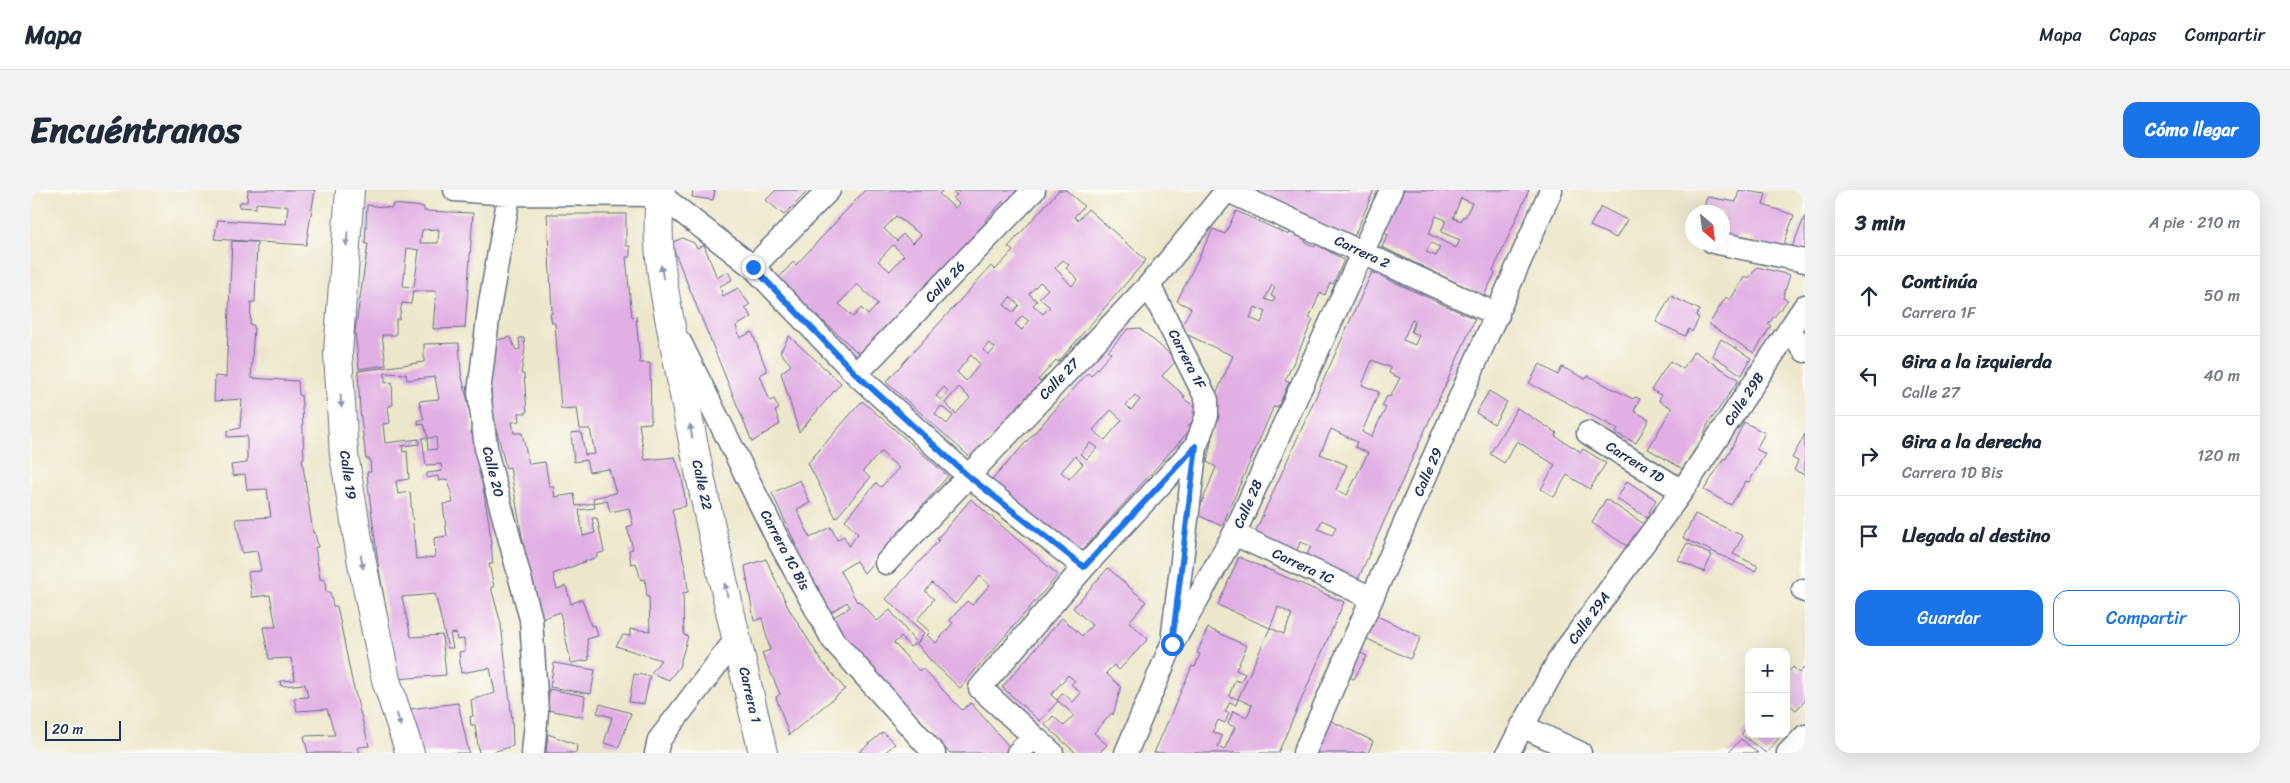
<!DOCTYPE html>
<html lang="es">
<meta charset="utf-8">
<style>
body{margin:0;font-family:Sriracha,sans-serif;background:#f2f2f3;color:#1f2937}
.controls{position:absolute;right:15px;bottom:15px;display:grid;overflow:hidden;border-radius:10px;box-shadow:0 5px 20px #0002}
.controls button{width:45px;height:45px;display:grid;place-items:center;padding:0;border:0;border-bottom:1px solid #e0e1e3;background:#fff;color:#1f2937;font:25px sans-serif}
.compass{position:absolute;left:1655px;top:15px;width:45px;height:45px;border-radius:50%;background:#fff;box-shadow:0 5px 20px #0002;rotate:152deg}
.scale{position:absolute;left:15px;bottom:12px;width:76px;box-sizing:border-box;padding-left:5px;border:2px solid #1b2f5e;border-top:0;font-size:14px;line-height:18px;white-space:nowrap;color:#1b2f5e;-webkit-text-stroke:4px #fdfcf7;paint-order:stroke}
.stop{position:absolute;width:15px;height:15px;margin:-11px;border:4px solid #1a73e8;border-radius:50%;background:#fff}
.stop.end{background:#1a73e8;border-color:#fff;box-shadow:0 1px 5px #0008}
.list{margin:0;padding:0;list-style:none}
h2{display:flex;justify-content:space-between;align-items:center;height:65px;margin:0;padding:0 20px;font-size:21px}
h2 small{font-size:16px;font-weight:400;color:#747a83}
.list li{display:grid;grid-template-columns:32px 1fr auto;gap:15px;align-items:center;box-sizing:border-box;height:80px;padding:0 20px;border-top:1px solid #e0e1e3}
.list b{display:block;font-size:19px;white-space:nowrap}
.list p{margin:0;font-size:16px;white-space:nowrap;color:#747a83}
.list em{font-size:16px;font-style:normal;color:#747a83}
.actions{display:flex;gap:10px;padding:15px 20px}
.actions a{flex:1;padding:11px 0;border:1px solid #1a73e8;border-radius:15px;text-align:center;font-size:18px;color:#1a73e8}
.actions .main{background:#1a73e8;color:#fff}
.icon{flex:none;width:28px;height:28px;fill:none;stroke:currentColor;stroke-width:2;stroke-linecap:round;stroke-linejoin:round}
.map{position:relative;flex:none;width:1775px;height:563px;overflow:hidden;border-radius:15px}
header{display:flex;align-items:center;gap:30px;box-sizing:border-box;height:70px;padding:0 25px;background:#fff;border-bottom:1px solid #e0e1e3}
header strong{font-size:24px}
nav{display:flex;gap:28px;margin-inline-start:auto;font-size:18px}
.intro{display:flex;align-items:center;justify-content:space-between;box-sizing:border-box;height:120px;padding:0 30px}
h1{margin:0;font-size:35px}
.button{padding:12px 22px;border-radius:15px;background:#1a73e8;color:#fff;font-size:18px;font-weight:700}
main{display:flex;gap:30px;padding:0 30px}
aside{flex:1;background:#fff;border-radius:15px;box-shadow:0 5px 20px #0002}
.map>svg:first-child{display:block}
.building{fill:#e1afe4;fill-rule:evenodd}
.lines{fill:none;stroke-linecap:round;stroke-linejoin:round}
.street-casing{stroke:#646f84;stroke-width:25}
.primary-casing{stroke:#646f84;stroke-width:30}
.street{stroke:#fff;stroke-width:22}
.primary{stroke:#fff;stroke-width:28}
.oneway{fill:#8d97ae}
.route{stroke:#1a73e8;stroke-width:6}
.labels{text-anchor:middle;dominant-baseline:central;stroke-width:4.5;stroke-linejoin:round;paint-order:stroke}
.street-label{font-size:14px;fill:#1b2f5e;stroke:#fdfcf7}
</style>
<header>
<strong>Mapa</strong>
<nav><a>Mapa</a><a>Capas</a><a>Compartir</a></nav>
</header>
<div class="intro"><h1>Encuéntranos</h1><a class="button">Cómo llegar</a></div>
<main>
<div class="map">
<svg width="1775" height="563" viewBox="0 0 1775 563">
<rect width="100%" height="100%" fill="#fdfcf7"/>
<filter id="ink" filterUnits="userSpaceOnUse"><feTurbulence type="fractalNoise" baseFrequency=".02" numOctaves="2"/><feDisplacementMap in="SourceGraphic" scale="10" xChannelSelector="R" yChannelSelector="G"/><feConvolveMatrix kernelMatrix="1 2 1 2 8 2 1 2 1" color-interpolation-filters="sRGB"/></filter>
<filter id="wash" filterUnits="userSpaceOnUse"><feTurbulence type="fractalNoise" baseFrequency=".0096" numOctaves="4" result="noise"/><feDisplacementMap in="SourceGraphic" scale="20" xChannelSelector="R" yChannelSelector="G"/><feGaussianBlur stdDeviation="1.12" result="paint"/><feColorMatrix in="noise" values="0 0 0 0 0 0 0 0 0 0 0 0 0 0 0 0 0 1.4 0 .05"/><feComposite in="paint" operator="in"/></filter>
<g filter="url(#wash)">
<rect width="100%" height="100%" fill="#ece7ca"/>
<g id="blocks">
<!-- building -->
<path class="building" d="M218,0H285L276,55L184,49L188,30L256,34L258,16L226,13V18L209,17L210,12H217Z
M663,0H685L683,10L662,7Z
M746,0H779L754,25L736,10Z
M835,0H913L909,4L925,18L929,14L923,8L927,5L921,0L930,2L932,0H991L976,14L973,11L955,31L959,35L836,170L793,131L791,134L745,92L763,72L766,75ZM866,26L891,45L883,53L873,44L867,51L854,39ZM863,55L874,65L860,81L848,71ZM827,94L848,114L838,125L831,118L823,127L809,114Z
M1029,0H1036L1054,16L1044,27L1048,30L1058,19L1116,70L1036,163L1028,172L1026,170L1008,190L1011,192L942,269L856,192L961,76L965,80L983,61L978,57ZM1033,70L1039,75L1036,78L1048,89L1042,96L1025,78ZM1010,92L1018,99L1009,108L1020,117L1013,124L1003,115L1007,111L999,104ZM980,107L989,115L983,122L974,115ZM992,126L999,131L992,140L985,134ZM959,153L965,158L959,165L953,160ZM941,165L950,174L936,191L927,182ZM914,197L918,201L911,210L906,206ZM929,197L940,208L926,224L915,213ZM911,216L923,226L917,234L905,224Z
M1220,0H1344L1323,49Z
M1373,0H1413L1418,2L1419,0H1499L1463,81L1465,83L1454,106L1352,57L1358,45L1354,43ZM1431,8L1442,13L1435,27L1433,26L1431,31L1423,28ZM1406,26L1416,30L1411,42L1430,50L1426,58L1399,44ZM1401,53L1410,57L1406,66L1396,62Z
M1709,0L1736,4L1733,15L1764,25L1752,59L1722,51L1723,48L1709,45L1708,49L1692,46V22H1673L1677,7L1706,12Z
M363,14L394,17V21L443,23L435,138L403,139L406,101H383L381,114L372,113L369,129H366V145H352L356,175L329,179L325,141L338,54H335L337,15L362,18ZM409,39L408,53H390L392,40ZM377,58L389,60L384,97L373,96Z
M1571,17L1597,30L1586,48L1560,36Z
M1206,21L1259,45L1260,42L1275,49V52L1285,57L1286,54L1314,70L1303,94L1300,93L1295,105L1290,103L1285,115L1279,128L1283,130L1255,191L1259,192L1248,217L1244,216L1192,336L1167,325L1186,277L1177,272L1188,218L1181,215L1203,166L1149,141L1161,118L1147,111L1183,39L1195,44ZM1242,95L1245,97L1241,106L1245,108L1243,112L1235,109ZM1225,117L1236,122L1231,133L1220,128Z
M517,24H596V56H600V67H596L602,127L606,126L610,173H620L621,233L609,234L615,270L645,267L652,287L656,316L642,319L656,382L658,402L653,403L654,445L658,446L649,477L639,490L621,483L631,470L586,456L593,445L600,446V439L620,441L619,407H617L615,389L611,390L606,373L601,374L599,360L603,359L597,337L603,335L599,318L580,322L577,310L564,313L565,318L549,320L553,346L565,343L562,328H567L574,362L567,364V367L523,384L527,399L536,396L541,414L552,409L561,436L565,435L568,446L557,449L559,470L541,473L530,422L509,430L500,392L480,277L476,278L463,225L460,187L467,150L480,147L486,160L490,159L489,148H494L495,159L491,184H494L497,223H489L490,231L482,232L484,243H492L499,274L515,272L519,296H523L525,307L544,304L546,316L564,313L563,308L586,303L579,279L559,282L556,270L544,272L541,243L551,242L555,265L565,264L560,239H550L547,218L531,219L525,133H522L520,124L522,123Z
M1775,26V66L1760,62Z
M652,48L664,53L667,58L674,55L687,88L698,81L702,90L690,96L693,106L708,98L720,115L715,118L722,127L706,136L710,148L722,142L737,181L730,185L740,211L744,209L749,219L745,221L750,234L722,252L641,53Z
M202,51L227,52L225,112H221L220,135H224L221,188L268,191L269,205H271L272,216L274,268L272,269L283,343H285L288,357H285L290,389L295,390L296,402H300L303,416H307L322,491L339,556L328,557L330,563H278L274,546L305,545L297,519L267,521L264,508L278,507L275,494L251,496L250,491L265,490L261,468L239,469L233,437H246L240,405L222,407L218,382L231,381L227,361L212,363L206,329L241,327L237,299L217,300L215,284L203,286L201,275L217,273V246L197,247V241L210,238L212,209L184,211L185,186L196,187Z
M1727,77L1760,85L1753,108L1758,110L1738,134L1741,136L1724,163L1679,134L1696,107L1700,110L1715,86L1719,88Z
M1342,82L1445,129L1325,396L1273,373L1281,356L1270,352L1264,368L1222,349ZM1382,130L1385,131L1381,142L1389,145L1385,155L1373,150ZM1342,170L1361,178L1359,183L1370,188L1360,207L1357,206L1352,216L1356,218L1341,247L1332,242L1349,202L1332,195ZM1301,239L1327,252L1325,257L1338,263L1317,305L1306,300L1317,275L1290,264ZM1292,330L1306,337L1302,345L1288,339Z
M1641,106L1670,120L1666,126L1669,128L1662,142L1659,139L1655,146L1626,132Z
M1109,138L1147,170L1132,186L1155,206L1153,208L1166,218L1163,222L1167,227L1158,236L1162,239L1160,240L1049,364L962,290L1058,183L1061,186L1081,163L1078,161L1098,139ZM1105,205L1110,210L1101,220L1096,215ZM1081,220L1092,230L1075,250L1063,240ZM1060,253L1067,258L1057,269L1050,264ZM1045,266L1053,274L1039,289L1031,282Z
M759,146L811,193L769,242L751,183L761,175L750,162Z
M1691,149L1721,168L1712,185L1682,165Z
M429,153L431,183L441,225V244L449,243L450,281L459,333L463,374H459L464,397H461L471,434L482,529L483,556L459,563H449L445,535H441L440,527L443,526L441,510L465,503L460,478L431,483L429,462L435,461L434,449L427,450L426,443L420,444L423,458H418L405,404L372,407L381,447L412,445L416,485L368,489L348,373L338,295L337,282H341L340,269H336L330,220L328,181L394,172V154ZM355,183L376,184L377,190L405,187L409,209L389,211L394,230H388L389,235L394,234L398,248L406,247L407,259L398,260L397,248H392L396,275L411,274L412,281L397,283V288L408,286L409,291L418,289L423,313L413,314L417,346L404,348L405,367L386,369L380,302L368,304L366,291L379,289L377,261L373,262L372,256L389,254V249L355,253L353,234L360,233L358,216L363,215L362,192L355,193Z
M1664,161L1709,190L1678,234L1668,259L1666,258L1653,279L1618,259L1642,218L1629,211L1631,205L1621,200L1640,171L1653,179Z
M1510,174L1528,185L1532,177L1556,189L1558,186L1603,209L1605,207L1610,209L1604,221L1619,229L1606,253L1586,243L1588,239L1499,193Z
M1459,201L1477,212L1464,234L1446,223Z
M832,211L918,286L834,383L826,371L810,381L827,412L829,411L847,431L860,420L886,453L880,457L871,447L864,453L889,481L892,478L932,520L941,513L983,561L981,563H920L860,503L797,431L820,417L817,412L795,426L762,357L766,355L742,303L770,290L780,313L767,319L780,348L801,337L807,350L814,346L819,356L828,344L815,330L846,293L851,297L869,278L851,262L833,281L840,288L806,328L778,273Z
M1487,218L1527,243L1525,246L1551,262L1553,259L1576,273L1560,299L1537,285L1524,307L1511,299L1525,275L1487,251L1474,273L1460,264Z
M1714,232L1735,243L1726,259L1735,264L1719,292L1716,291L1701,315L1674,300L1694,268L1696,269Z
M1775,244V285L1764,280L1768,271L1762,268Z
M1597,291L1626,310L1619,322L1624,325L1621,330L1587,309Z
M941,309L1028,385L930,498L901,471L887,454L894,443L856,409L909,350L907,349ZM950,386L960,395L942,415L937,411L920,430L923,433L906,453L897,445L900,442L887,430L904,409L895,401L902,393L925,414Z
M1576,309L1617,336L1603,360L1562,333Z
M1665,324L1713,346L1703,364L1728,376L1725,381L1653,348Z
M1657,353L1682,365L1674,382L1648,370Z
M1209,367L1314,412L1248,563H1124L1162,476L1165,477L1170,464L1167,463L1178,438L1217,456L1206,480L1215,484L1210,492L1205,490L1199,506L1208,509L1206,515L1200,512L1195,522L1199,523L1195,533L1188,530L1183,542L1192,546L1188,557L1194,560L1205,537L1198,534L1203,521L1217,527L1222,515L1208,509L1240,438L1254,444L1262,424L1248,417L1240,438L1188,415Z
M736,369L759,419L791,470L815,499L759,545L746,507L750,504L732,463L740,460L732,428L724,431L715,376Z
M1078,378L1116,412L1099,432L1118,449L1089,480L1084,475L1076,483L1091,497L1083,525L1082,523L1064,543L1077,555L1069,563H1046L1015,535L1023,526L1034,536L1044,525L1027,510L1033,503L1043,512L1051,503L1041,494L1045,491L1038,485L1021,505L1028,511L1010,531L972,497L1032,428L1052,446L1062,435L1043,418Z
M1341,423L1391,447L1380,469L1329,445Z
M1322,459L1337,466L1324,489L1310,483Z
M524,473L565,480L561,504L520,497Z
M1763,477L1769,483L1775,477V511L1766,520L1756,511V484Z
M604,484L620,486L614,514L599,512Z
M519,499L555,506L553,527L518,520Z
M428,513L439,563H393L371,520Z
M570,514L601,523L589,557L574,553L582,527L567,523Z
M1291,526L1343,551L1338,563L1332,561L1331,563H1276Z
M1719,535V544H1744L1749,548L1736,563L1711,544Z
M853,542L865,554L854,563H828Z
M518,544L547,555L546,563H516Z
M1711,549L1728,563H1698Z"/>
</g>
</g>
<g filter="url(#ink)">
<use href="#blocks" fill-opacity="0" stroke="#646f84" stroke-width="1"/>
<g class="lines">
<!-- street casing -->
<g class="street-casing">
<path id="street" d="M425,0L479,4L630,5L723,77L826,184L937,285L1054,377
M480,0L460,113L449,202L457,265L501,429L507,521L503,563
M1196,0L1468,125
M1683,52L1775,71
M723,77L799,0
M1119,95L1177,210V225L1166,256L1143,443
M1760,141L1775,161
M650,152L746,346L803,450L904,563
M826,184L1004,0
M1558,243L1652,301
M1204,344L1342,408
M856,373L1119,95L1197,0
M1773,400L1775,401
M1492,536L1550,563
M626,563L629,550L707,448
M988,563L1004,547
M1022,563L950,498L1054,377L1166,256
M1096,563L1142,454L1204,344L1361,0
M1274,563L1521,0
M1478,563L1531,466L1652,301L1775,116
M1758,563L1775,546"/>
</g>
<!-- primary casing -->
<g class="primary-casing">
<path id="primary" d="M320,0L308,163L314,265L332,373L356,490L380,563
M631,0C622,61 639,124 650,183C673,311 704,437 733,563"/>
</g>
<!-- street -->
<use href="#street" class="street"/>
<!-- primary -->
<use href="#primary" class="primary"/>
</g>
<!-- one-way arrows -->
<defs><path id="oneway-solid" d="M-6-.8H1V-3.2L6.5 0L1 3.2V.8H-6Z" transform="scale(1.25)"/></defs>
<g class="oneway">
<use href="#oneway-solid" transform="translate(317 49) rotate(94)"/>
<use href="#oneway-solid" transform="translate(632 82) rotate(-100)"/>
<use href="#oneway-solid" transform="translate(311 211) rotate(86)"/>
<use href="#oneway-solid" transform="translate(661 241) rotate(-100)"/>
<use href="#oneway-solid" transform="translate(332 372) rotate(80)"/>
<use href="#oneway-solid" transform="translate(696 400) rotate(-103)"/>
<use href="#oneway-solid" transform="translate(369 530) rotate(72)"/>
</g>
</g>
<g class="lines" filter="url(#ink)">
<!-- route -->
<path class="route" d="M723,77L826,184L937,285L1054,377L1166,256L1142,454"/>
</g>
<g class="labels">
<!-- street labels -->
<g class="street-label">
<text transform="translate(1332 62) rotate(25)">Carrera 2</text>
<text transform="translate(915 92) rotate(-46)">Calle 26</text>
<text transform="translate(1157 169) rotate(63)">Carrera 1F</text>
<text transform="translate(1029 189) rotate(-46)">Calle 27</text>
<text transform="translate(1714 209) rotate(-56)">Calle 29B</text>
<text transform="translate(1605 272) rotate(32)">Carrera 1D</text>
<text transform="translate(463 282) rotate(76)">Calle 20</text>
<text transform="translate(1398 282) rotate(-66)">Calle 29</text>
<text transform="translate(318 285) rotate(82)">Calle 19</text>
<text transform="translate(672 295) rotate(78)">Calle 22</text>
<text transform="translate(1218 314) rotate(-66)">Calle 28</text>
<text transform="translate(755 360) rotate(62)">Carrera 1C Bis</text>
<text transform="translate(1273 376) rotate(25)">Carrera 1C</text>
<text transform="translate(1559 428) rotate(-54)">Calle 29A</text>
<text transform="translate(720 505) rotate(77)">Carrera 1</text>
</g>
</g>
</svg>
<div class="controls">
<button>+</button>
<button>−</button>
</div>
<svg class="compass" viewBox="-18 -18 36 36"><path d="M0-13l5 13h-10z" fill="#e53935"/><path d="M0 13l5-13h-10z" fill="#747a83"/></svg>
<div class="scale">20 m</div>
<div class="stop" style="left:1142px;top:454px"></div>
<div class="stop end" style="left:723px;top:77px"></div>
</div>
<aside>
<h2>3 min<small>A pie · 210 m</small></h2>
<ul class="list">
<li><svg class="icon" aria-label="ahead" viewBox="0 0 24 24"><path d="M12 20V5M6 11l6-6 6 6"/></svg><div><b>Continúa</b><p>Carrera 1F</p></div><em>50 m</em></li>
<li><svg class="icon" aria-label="left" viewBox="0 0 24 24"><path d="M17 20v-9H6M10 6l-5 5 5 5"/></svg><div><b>Gira a la izquierda</b><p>Calle 27</p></div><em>40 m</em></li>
<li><svg class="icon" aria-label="right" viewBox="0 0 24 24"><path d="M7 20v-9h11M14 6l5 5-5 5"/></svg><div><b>Gira a la derecha</b><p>Carrera 1D Bis</p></div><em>120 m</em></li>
<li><svg class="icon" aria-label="arrive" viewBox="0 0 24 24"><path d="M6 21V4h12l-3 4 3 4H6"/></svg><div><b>Llegada al destino</b></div></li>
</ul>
<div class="actions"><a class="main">Guardar</a><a>Compartir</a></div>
</aside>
</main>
